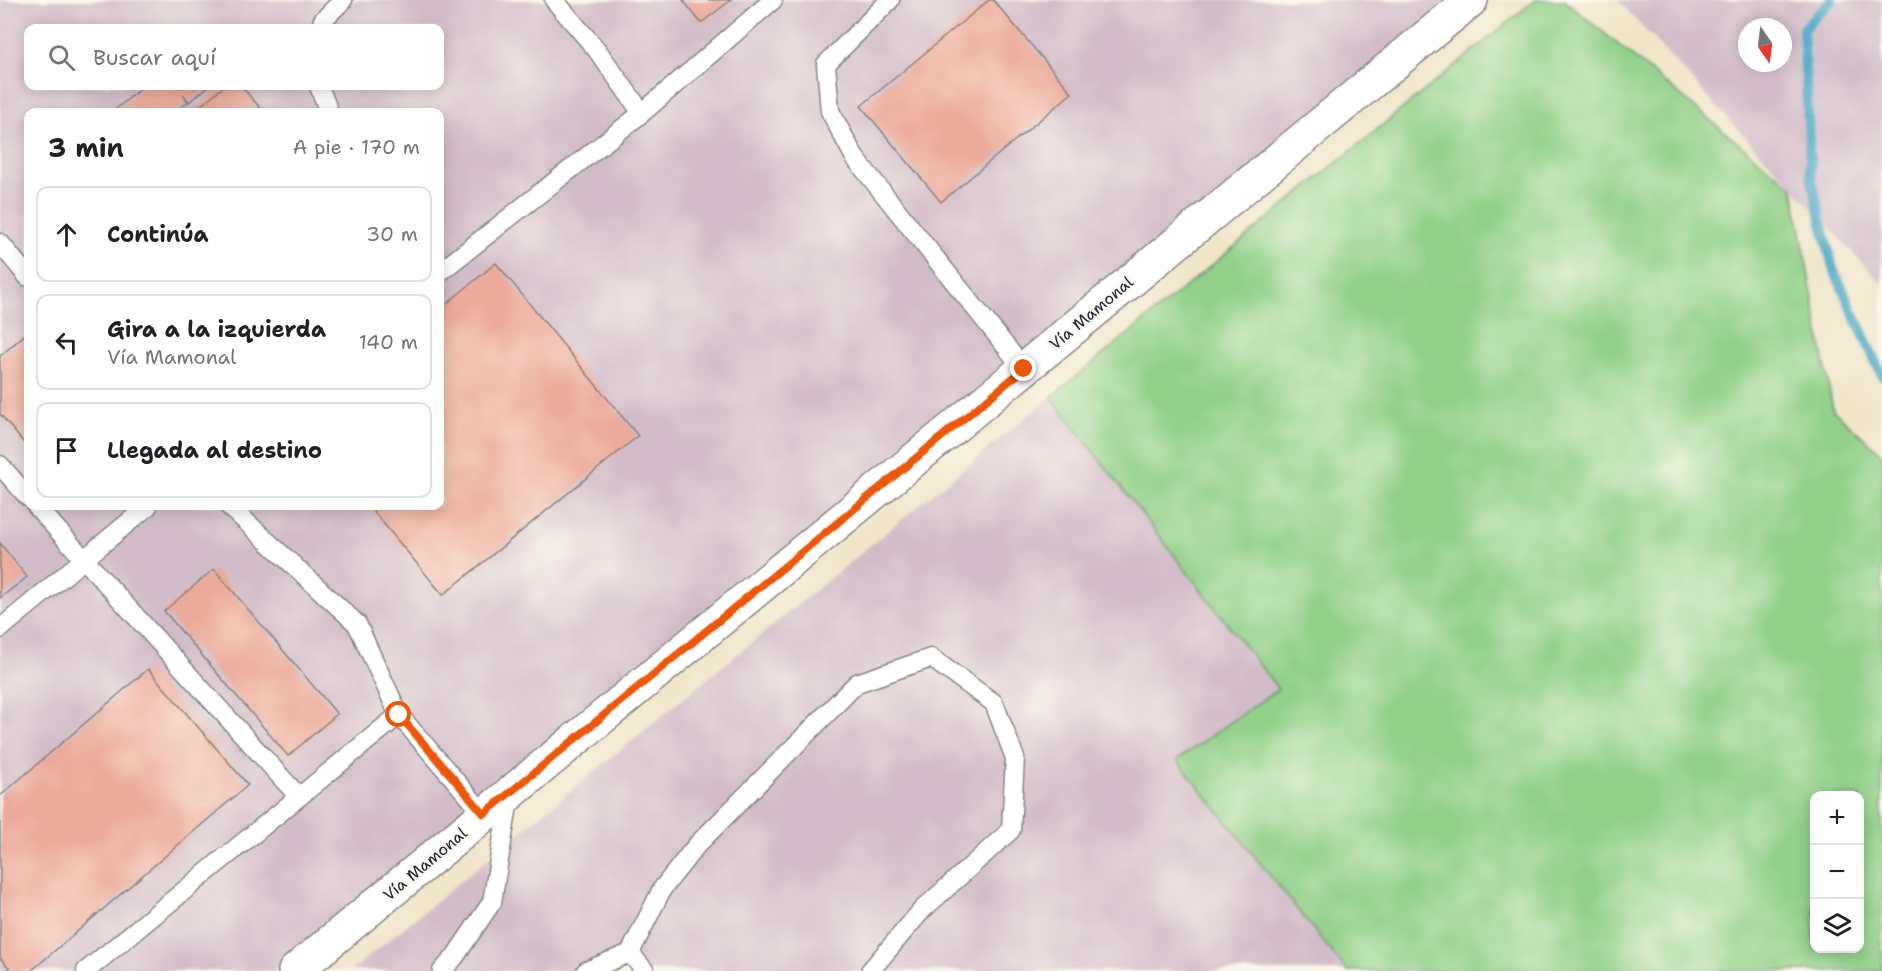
<!DOCTYPE html>
<html lang="es">
<meta charset="utf-8">
<style>
body{margin:0;font-family:"Shantell Sans",sans-serif;background:#f2f2f2;color:#202124}
.controls{position:absolute;right:18px;bottom:18px;display:grid;overflow:hidden;border-radius:12px;box-shadow:0 3px 15px #0003}
.controls button{width:54px;height:54px;display:grid;place-items:center;padding:0;border:0;border-bottom:2px solid #e0e0e0;background:#fff;color:#202124;font:30px sans-serif}
.compass{position:absolute;left:1738px;top:18px;width:54px;height:54px;border-radius:50%;background:#fff;box-shadow:0 3px 15px #0003;rotate:166deg}
.stop{position:absolute;width:18px;height:18px;margin:-14px;border:4px solid #ea580c;border-radius:50%;background:#fff}
.stop.end{background:#ea580c;border-color:#fff;box-shadow:0 2px 6px #0008}
.list{margin:0;padding:0;list-style:none}
h2{display:flex;justify-content:space-between;align-items:center;height:78px;margin:0;padding:0 24px;font-size:26px}
h2 small{font-size:20px;font-weight:400;color:#757577}
.list li{display:grid;grid-template-columns:39px 1fr auto;gap:18px;align-items:center;box-sizing:border-box;height:96px;margin:0 12px 12px;padding:0 12px;border:2px solid #e0e0e0;border-radius:12px}
.list b{display:block;font-size:22px;white-space:nowrap}
.list p{margin:0;font-size:20px;white-space:nowrap;color:#757577}
.list em{font-size:20px;font-style:normal;color:#757577}
.icon{flex:none;width:33px;height:33px;fill:none;stroke:currentColor;stroke-width:2;stroke-linecap:round;stroke-linejoin:round}
.map{position:relative;flex:none;width:1882px;height:971px;overflow:hidden}
.search{position:absolute;background:#fff;box-shadow:0 3px 15px #0003;left:24px;top:24px;width:420px;height:66px;display:flex;align-items:center;gap:15px;box-sizing:border-box;padding:0 21px;border-radius:12px;color:#757577;font-size:22px}
.panel{position:absolute;background:#fff;box-shadow:0 3px 15px #0003;left:24px;top:108px;width:420px;height:402px;border-radius:12px}
.map>svg:first-child{display:block}
.industrial{fill:#d1bdc9;fill-rule:evenodd}
.green{fill:#90d088;stroke:#597962;stroke-width:1.5;fill-rule:evenodd}
.lines{fill:none;stroke-linecap:round;stroke-linejoin:round}
.stream{stroke:#46a7c5;stroke-width:10}
.building{fill:#ecaa9a}
.service-casing{stroke:#898482;stroke-width:21}
.tertiary-casing{stroke:#898482;stroke-width:36}
.service{stroke:#fff;stroke-width:18}
.tertiary{stroke:#fff;stroke-width:33}
.route{stroke:#ea580c;stroke-width:8}
.labels{text-anchor:middle;dominant-baseline:central;stroke-width:4.5;stroke-linejoin:round;paint-order:stroke}
.street-label{font-size:16px;fill:#22223b;stroke:#fbf7ec}
</style>
<div class="map">
<svg width="1882" height="971" viewBox="0 0 1882 971">
<rect width="100%" height="100%" fill="#fbf7ec"/>
<filter id="ink" filterUnits="userSpaceOnUse"><feTurbulence type="fractalNoise" baseFrequency=".0167" numOctaves="2"/><feDisplacementMap in="SourceGraphic" scale="12" xChannelSelector="R" yChannelSelector="G"/><feConvolveMatrix kernelMatrix="1 2 1 2 8 2 1 2 1" color-interpolation-filters="sRGB"/></filter>
<filter id="wash" filterUnits="userSpaceOnUse"><feTurbulence type="fractalNoise" baseFrequency=".008" numOctaves="4" result="noise"/><feDisplacementMap in="SourceGraphic" scale="24" xChannelSelector="R" yChannelSelector="G"/><feGaussianBlur stdDeviation="1.35" result="paint"/><feColorMatrix in="noise" values="0 0 0 0 0 0 0 0 0 0 0 0 0 0 0 0 0 1.4 0 .05"/><feComposite in="paint" operator="in"/></filter>
<g filter="url(#wash)">
<rect width="100%" height="100%" fill="#f0e6ca"/>
<!-- industrial -->
<path class="industrial" d="M0,0H1462L283,971H0ZM28,28H440V86H28ZM28,112H440V506H28Z
M1617,0H1882V284L1793,188ZM1747,27H1783V63H1747Z
M1051,397L1278,689L1177,760L1347,971H351Z"/>
<!-- green -->
<path class="green" d="M1535,0H1564L1793,188L1833,410L1882,454V971H1347L1177,760L1278,689L1051,397ZM1814,796H1860V948H1814Z"/>
<g class="lines">
<!-- stream -->
<path class="stream" d="M1832,0L1803,29L1811,178L1833,268L1882,376"/>
</g>
<g id="blocks">
<!-- building -->
<path class="building" d="M683,0H731L701,23Z
M989,0H993L1072,93L941,202L861,106Z
M144,86H209L189,102L183,94L188,102L174,112H119L116,109Z
M224,86H241L263,111L193,112Z
M496,263L638,436L443,595L369,506H440V309Z
M28,332V448L0,414V356Z
M0,543L27,577L0,598Z
M214,569L337,714L288,756L164,611Z
M148,669L248,785L31,971H12L0,958V796Z"/>
</g>
</g>
<g filter="url(#ink)">
<use href="#blocks" fill-opacity="0" stroke="#898482" stroke-width="1.5"/>
<g class="lines">
<!-- service casing -->
<g class="service-casing">
<path id="service" d="M890,0L826,64L830,111L855,158L1024,369
M321,28L323,20L343,0
M319,86L329,112
M642,113L773,0
M0,243L28,277
M440,272L642,113L597,50L554,0
M0,465L28,497
M36,506L299,797
M229,506L357,624L399,715L484,814
M0,629L148,506
M630,953L662,889L696,846L857,683L931,658L994,703L1015,758L1011,830L922,910L870,971
M86,971L399,715
M442,971L454,958L492,902L510,794
M586,971L630,953L645,971"/>
</g>
<!-- tertiary casing -->
<g class="tertiary-casing">
<path id="tertiary" d="M295,971L1471,0"/>
</g>
<!-- service -->
<use href="#service" class="service"/>
<!-- tertiary -->
<use href="#tertiary" class="tertiary"/>
</g>
</g>
<g class="lines" filter="url(#ink)">
<!-- route -->
<path class="route" d="M399,715L484,814L1024,369"/>
</g>
<g class="labels">
<!-- street labels -->
<g class="street-label">
<text transform="translate(1091 313) rotate(-40)">Vía Mamonal</text>
<text transform="translate(425 864) rotate(-40)">Vía Mamonal</text>
</g>
</g>
</svg>
<div class="controls">
<button>+</button>
<button>−</button>
<button><svg class="icon" aria-label="layers" viewBox="0 0 24 24"><path d="M12 4l9 5-9 5-9-5zM3 14l9 5 9-5"/></svg></button>
</div>
<svg class="compass" viewBox="-18 -18 36 36"><path d="M0-13l5 13h-10z" fill="#e53935"/><path d="M0 13l5-13h-10z" fill="#757577"/></svg>
<div class="stop" style="left:399px;top:715px"></div>
<div class="stop end" style="left:1024px;top:369px"></div>
<div class="search"><svg class="icon" aria-label="search" viewBox="0 0 24 24"><circle cx="10" cy="10" r="6"/><path d="M15 15l6 6"/></svg>Buscar aquí</div>
<section class="panel">
<h2>3 min<small>A pie · 170 m</small></h2>
<ul class="list">
<li><svg class="icon" aria-label="ahead" viewBox="0 0 24 24"><path d="M12 20V5M6 11l6-6 6 6"/></svg><div><b>Continúa</b></div><em>30 m</em></li>
<li><svg class="icon" aria-label="left" viewBox="0 0 24 24"><path d="M17 20v-9H6M10 6l-5 5 5 5"/></svg><div><b>Gira a la izquierda</b><p>Vía Mamonal</p></div><em>140 m</em></li>
<li><svg class="icon" aria-label="arrive" viewBox="0 0 24 24"><path d="M6 21V4h12l-3 4 3 4H6"/></svg><div><b>Llegada al destino</b></div></li>
</ul>
</section>
</div>
